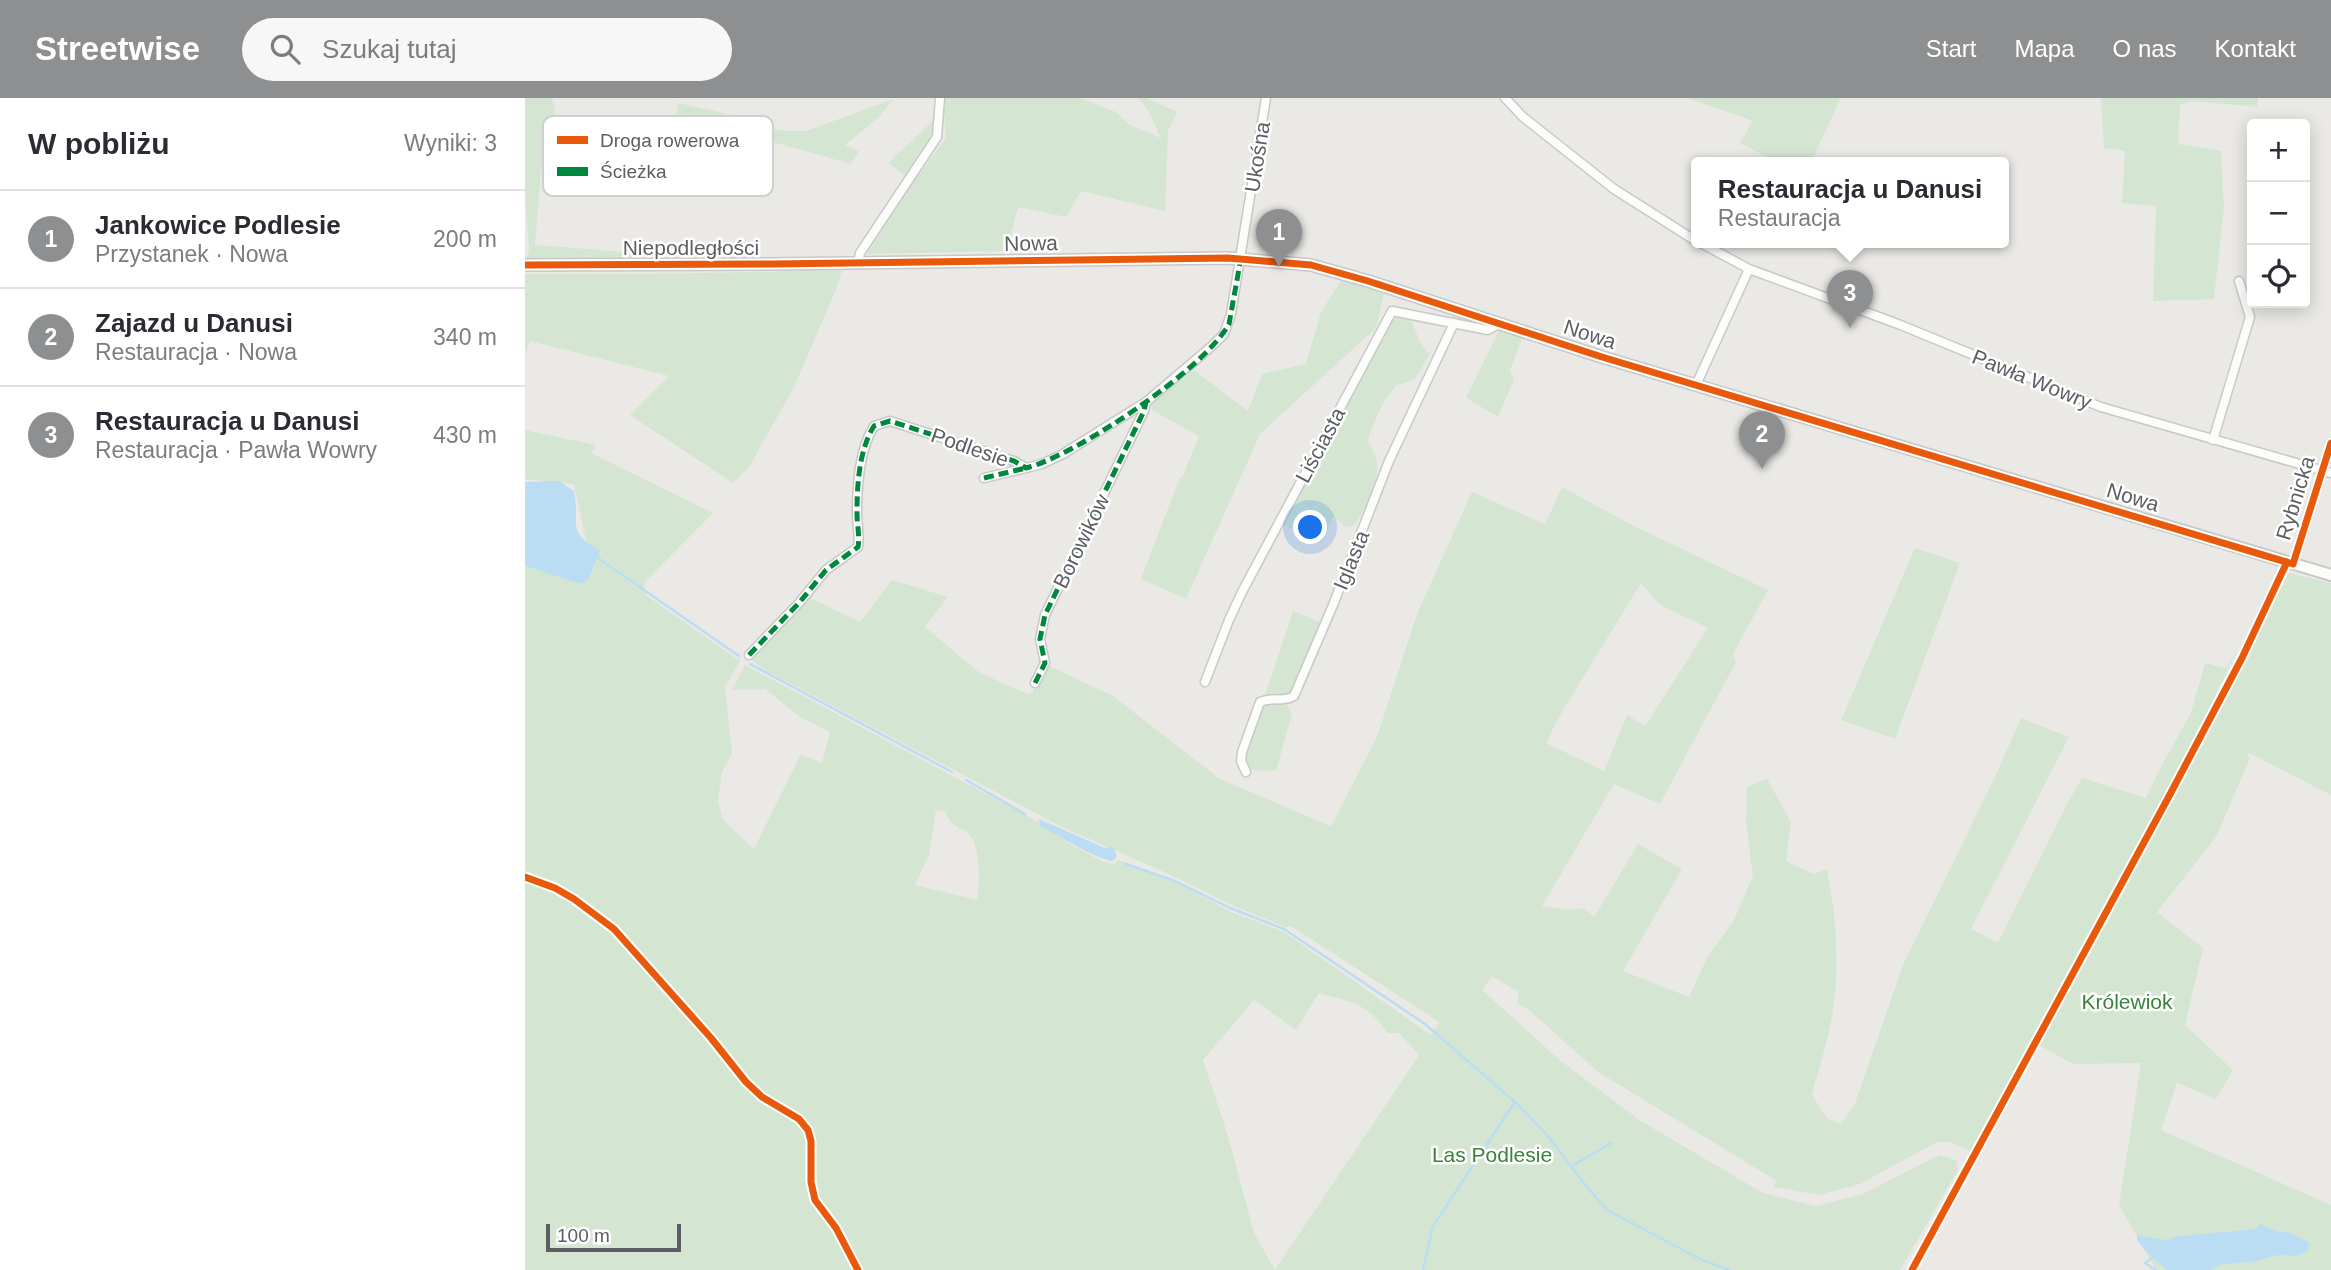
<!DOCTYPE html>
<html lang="pl">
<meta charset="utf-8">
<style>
body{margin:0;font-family:Arial,sans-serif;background:#f7f7f7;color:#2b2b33}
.controls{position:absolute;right:21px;top:21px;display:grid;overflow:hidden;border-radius:7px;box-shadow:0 4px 18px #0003}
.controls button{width:63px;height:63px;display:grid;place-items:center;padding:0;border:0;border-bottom:2px solid #e1e1e2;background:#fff;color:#2b2b33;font:35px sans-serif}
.scale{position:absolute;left:21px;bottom:18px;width:135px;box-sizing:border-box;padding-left:7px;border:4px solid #5b5f63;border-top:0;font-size:19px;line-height:24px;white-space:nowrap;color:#5b5f63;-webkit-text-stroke:5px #fff;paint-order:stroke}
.you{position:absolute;left:786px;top:430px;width:24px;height:24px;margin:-18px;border:5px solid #fff;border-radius:50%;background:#1a73e8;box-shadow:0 0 0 10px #1a73e833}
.badge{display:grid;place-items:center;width:46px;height:46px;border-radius:50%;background:#8d8f90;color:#fff;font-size:23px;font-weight:700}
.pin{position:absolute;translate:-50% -58px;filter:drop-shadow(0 2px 4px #0008)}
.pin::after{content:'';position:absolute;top:37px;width:24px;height:21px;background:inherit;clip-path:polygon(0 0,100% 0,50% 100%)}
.popup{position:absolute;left:1166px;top:59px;width:318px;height:91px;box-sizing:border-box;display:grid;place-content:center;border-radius:7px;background:#fff;filter:drop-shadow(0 2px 5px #0005);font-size:23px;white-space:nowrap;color:#7c7c81}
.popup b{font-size:26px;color:#2b2b33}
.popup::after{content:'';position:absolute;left:50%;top:100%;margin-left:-14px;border:14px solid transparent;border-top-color:#fff}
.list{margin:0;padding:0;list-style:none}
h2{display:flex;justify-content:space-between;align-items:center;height:91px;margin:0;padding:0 28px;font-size:30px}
h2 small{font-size:23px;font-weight:400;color:#7c7c81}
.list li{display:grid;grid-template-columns:46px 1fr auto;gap:21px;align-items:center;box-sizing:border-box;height:98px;padding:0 28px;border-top:2px solid #e1e1e2}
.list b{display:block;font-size:26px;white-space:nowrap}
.list p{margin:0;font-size:23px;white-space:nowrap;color:#7c7c81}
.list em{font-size:23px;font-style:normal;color:#7c7c81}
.icon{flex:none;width:38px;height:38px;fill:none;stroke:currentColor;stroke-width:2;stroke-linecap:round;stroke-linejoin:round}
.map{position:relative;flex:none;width:1806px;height:1172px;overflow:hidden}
header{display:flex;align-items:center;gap:42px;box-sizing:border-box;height:98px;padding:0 35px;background:#8d8f90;color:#fff}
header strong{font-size:33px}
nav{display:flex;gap:38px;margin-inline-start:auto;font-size:24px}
.search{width:490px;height:63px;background:#f7f7f7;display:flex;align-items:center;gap:18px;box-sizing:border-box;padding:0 24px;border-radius:38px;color:#7c7c81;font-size:26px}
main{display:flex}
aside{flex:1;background:#fff}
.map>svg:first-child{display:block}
.green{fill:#d4e6d1;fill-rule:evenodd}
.water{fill:#baddf4}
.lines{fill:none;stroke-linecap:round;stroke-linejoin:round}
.stream{stroke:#baddf4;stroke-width:2.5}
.minor-casing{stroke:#c7c8c7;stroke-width:11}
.tertiary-casing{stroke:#c7c8c7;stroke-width:14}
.minor{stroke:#fcfcfb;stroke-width:8}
.tertiary{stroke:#fcfcfb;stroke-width:10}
.quiet{stroke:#00873e;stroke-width:5;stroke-dasharray:10 5;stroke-linecap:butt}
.cycleway-casing{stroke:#fff;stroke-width:11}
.cycleway{stroke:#e8590c;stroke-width:7}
.labels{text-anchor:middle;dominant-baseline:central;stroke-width:5;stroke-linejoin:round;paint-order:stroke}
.street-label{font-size:21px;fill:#5b5f63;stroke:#fff}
.park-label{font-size:21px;fill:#39833b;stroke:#fff}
.key{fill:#fff;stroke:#cecfd0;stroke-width:2}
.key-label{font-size:19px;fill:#5b5f63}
</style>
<header>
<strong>Streetwise</strong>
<div class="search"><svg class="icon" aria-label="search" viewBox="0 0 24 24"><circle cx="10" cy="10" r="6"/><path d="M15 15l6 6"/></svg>Szukaj tutaj</div>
<nav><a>Start</a><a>Mapa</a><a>O nas</a><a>Kontakt</a></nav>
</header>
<main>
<aside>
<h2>W pobliżu<small>Wyniki: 3</small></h2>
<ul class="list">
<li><span class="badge">1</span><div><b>Jankowice Podlesie</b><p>Przystanek · Nowa</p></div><em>200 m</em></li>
<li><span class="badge">2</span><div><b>Zajazd u Danusi</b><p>Restauracja · Nowa</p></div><em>340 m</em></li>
<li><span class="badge">3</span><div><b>Restauracja u Danusi</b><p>Restauracja · Pawła Wowry</p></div><em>430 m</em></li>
</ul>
</aside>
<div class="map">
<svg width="1806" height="1172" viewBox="0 0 1806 1172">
<rect width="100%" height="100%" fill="#ebe9e5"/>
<!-- green -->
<path class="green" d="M0,0H27L30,14L26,36L30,60L16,72L10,147L115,155L94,163L1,162L4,152L0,101Z
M418,0H555L591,14L605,27L636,40L623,12L613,0H621L652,14L643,33L640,113L556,93L541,119L493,109L482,153L342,156L384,90L421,40Z
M1162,0H1316L1286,64H1252L1215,45L1228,23Z
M1576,0H1733L1732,9L1667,3L1655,7L1653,46L1696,53L1699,110L1689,201L1628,203L1631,108L1597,105L1600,53L1579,50Z
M369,1L354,19L320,47L334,53L326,66L151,17L153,5L212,18L238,29L260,33H281Z
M412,19L404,43L381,78L363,65Z
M317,172L311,192L268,291L224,369L208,385L105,317L144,278L5,243L0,259V176H125Z
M817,181L859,196L851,230L735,336L661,501L616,481L655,379L657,380L674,338L627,312L626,305L669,272L723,313L737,276L781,266L796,214Z
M870,218L885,220C892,233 893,247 905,256L889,282L872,287L862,299L853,315L842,344C865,368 845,402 830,427L821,429L808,418L797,445L757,426Z
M974,232L998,238L985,273L989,281L973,319L941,300Z
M0,332L71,347L66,355L188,415L119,485L121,497L215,563L200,589L207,655L197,674L193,702L197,719L202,726L229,751L276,656L297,665L305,634L275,619L240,591L207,592L220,567L534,735L541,744L579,764L590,766L593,762L654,785L704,813L759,834L906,937L914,924L766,828L761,829L713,810L659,783L535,728L240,572L225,561L302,478L286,500L335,524L367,482L423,499L400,529L455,575L505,597L525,568L588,598L695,681L806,728L852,639L892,516L947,394L1020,426L1037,389L1105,426L1243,492L1208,556L1211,564L1135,706L1089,686L1017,808L1044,812L1059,810L1069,819L1113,746L1157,771L1098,873L1164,899L1182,860L1209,822L1228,778L1221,723L1222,689L1242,681L1266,724L1261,763L1288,776L1302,771C1311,817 1315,866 1308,912C1304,941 1294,969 1287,997L1302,1020L1316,1026L1329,1008L1378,867L1471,677L1496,620L1544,639L1446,831L1473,845L1543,704L1557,680L1621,700L1632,676L1666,615L1680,565L1701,570L1712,552L1659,663L1446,1054L1426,1044H1412L1335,1086L1294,1097L1248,1089L1252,1083L1073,974L1003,911L993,906V894L967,878L957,892L1036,963L1116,1023L1238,1095L1291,1108L1338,1096L1414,1057L1431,1062L1433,1072L1375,1172H0V468L55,486L64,481L70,467L66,466L49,386L0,381ZM1116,485L1135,507L1183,530L1120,628L1102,617L1079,673L1021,645L1034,619ZM411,712L420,713C428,734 437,726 447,740C455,753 455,788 452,802L390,787L404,757ZM794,895C829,905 840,904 863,935H874L894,957L750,1172L729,1135L703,1038L678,962L729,902L771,932Z
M1390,450L1435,465L1370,641L1316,622Z
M1764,475L1806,485V697L1724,655L1722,658L1725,660L1691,739L1632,814L1678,850L1660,927L1708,972L1691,1001L1652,985L1636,1032L1806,1107V1172H1631L1594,1107L1616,965L1548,966L1510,945L1679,632L1682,634Z
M768,513L795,524L768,595L759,599L740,598Z
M749,604L762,607L767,616L751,673L727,672L721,666V657L736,614L739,608Z"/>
<!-- water -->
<path class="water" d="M22,383H34L49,393C56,426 39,433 75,452L64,481L55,486L0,468V384Z
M514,721L580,750L588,749L592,758L588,763C567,760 536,738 515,728Z
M1735,1126L1754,1134L1766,1135L1784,1145L1783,1153L1771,1158L1753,1157L1727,1164L1697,1166L1686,1172H1643L1627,1160L1612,1142V1137L1640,1142L1655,1138L1722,1132L1730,1131Z"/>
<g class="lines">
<!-- stream -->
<path class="stream" d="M73,460L214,558
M225,566L427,674
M441,682L500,716
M601,766L650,783L705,810L759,831L900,926L990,1004L908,1128L898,1172
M990,1004L1024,1039L1061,1088L1082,1112L1179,1163L1205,1172
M1047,1068L1086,1045
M1627,1160L1620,1165L1631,1172"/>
<!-- minor casing -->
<g class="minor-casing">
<path id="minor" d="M980,0L998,19L1089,91L1171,143
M1174,144L1224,171L1373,226L1576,309L1806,375
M333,165L335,155L412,39L415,0
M1171,287L1224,171
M1688,342L1725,219L1714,183
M459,380L501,370
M1768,466L1806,345
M224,557L274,505L301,472L333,449C335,438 332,427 332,415C332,387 334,352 349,328L365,323L489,363L501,370L517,366L538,356L621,304L687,248L699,236L706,216L741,0
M680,584L704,522L717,494L867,213L963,232L974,226
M510,585L520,565L515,541L520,517L619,313L621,304
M721,674L716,663L717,654L735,604C747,598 758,605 769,598L808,507L864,363L929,225"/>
</g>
<!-- tertiary casing -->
<g class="tertiary-casing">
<path id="tertiary" d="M0,167L248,166L703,160L786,167L843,183L1077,259L1806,477"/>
</g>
<!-- minor -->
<use href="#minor" class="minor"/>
<!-- tertiary -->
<use href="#tertiary" class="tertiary"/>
<!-- quiet -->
<path class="quiet" d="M459,380L501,370
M224,557L274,505L301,472L333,449C335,438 332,427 332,415C332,387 334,352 349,328L365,323L489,363L501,370C550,358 680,271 704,226L716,160
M510,585L520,565L515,541L520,517L619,313L621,304"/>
<!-- cycleway casing -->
<g class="cycleway-casing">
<path id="cycleway" d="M0,167L248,166L703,160L786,167L843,183L1077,259L1768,466L1806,345
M0,779L30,790L49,801L89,831L186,940L221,984L237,999L274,1021L283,1032L286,1043V1084L290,1102L311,1130L333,1172
M1387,1172L1642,702L1717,560L1762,464"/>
</g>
<!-- cycleway -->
<use href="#cycleway" class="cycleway"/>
</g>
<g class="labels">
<!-- street labels -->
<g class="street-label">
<text transform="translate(732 59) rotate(-81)">Ukośna</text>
<text transform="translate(506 145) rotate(-1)">Nowa</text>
<text x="166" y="149">Niepodległości</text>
<text transform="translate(1065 236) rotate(18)">Nowa</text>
<text transform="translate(1507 281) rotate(22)">Pawła Wowry</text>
<text transform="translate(795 347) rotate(-62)">Liściasta</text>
<text transform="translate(445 349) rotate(19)">Podlesie</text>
<text transform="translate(1608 399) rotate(17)">Nowa</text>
<text transform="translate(1770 400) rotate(-73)">Rybnicka</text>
<text transform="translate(556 443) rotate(-64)">Borowików</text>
<text transform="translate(826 462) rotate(-68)">Iglasta</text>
</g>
<!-- park labels -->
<g class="park-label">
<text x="1602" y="903">Królewiok</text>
<text x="967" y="1056">Las Podlesie</text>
</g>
</g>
<!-- legend -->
<rect x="18" y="18" width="230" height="80" rx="10" class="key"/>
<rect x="32" y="38" width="31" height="8" fill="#e8590c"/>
<rect x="32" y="69" width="31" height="9" fill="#00873e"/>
<g class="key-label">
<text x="75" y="49">Droga rowerowa</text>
<text x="75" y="80">Ścieżka</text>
</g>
</svg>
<div class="controls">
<button>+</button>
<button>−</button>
<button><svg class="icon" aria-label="locate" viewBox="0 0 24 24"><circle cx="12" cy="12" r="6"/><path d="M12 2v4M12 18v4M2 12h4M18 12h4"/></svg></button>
</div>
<div class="scale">100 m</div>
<div class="you"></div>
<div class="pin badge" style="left:754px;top:169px">1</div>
<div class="pin badge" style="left:1237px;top:371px">2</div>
<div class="pin badge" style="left:1325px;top:230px">3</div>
<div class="popup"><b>Restauracja u Danusi</b>Restauracja</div>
</div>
</main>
